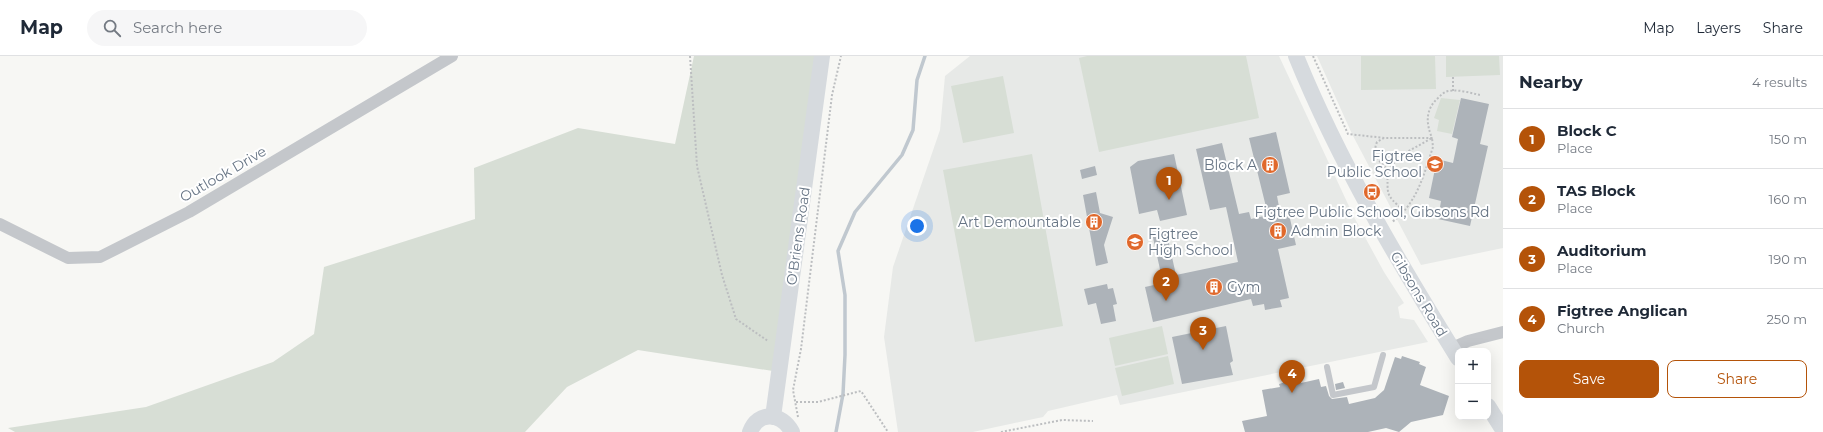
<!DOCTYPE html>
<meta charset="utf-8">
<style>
body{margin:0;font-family:Montserrat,sans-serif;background:#f6f6f7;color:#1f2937}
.controls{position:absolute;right:12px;bottom:12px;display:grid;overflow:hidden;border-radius:8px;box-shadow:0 4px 16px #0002}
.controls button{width:36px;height:36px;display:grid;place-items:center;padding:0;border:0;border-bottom:1px solid #e0e1e3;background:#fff;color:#1f2937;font:20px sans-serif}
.you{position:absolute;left:917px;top:170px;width:14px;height:14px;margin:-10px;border:3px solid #fff;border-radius:50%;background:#1a73e8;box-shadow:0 0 0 6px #1a73e833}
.badge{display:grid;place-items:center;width:26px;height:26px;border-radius:50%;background:#b45309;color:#fff;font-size:13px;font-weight:700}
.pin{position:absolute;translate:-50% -33px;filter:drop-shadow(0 1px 2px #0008)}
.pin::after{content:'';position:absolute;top:21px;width:14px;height:12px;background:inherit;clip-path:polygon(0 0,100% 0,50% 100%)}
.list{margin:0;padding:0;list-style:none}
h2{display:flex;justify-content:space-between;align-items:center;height:52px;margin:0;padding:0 16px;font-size:17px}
h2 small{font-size:13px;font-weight:400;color:#747a83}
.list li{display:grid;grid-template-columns:26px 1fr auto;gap:12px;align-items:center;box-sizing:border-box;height:60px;padding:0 16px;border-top:1px solid #e0e1e3}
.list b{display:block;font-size:15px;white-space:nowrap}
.list p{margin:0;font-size:13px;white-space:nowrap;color:#747a83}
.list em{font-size:13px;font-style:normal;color:#747a83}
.actions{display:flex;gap:8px;padding:12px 16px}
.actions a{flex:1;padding:9px 0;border:1px solid #b45309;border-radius:8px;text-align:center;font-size:14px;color:#b45309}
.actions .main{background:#b45309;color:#fff}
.icon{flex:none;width:22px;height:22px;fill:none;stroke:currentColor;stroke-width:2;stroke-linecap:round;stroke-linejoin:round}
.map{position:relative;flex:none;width:1503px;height:376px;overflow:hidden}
header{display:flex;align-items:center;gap:24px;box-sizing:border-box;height:56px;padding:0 20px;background:#fff;border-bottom:1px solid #e0e1e3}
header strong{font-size:19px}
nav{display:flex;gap:22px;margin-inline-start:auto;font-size:14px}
.search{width:280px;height:36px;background:#f6f6f7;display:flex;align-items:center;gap:10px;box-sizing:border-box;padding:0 14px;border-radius:22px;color:#747a83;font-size:15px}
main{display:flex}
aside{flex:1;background:#fff}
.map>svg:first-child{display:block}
.built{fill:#e7e9e7}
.green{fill:#d7ded5}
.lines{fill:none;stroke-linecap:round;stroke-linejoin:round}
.stream{stroke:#c0c8cf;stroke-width:3.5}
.building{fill:#adb3b9}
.path{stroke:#bcbec0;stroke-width:2;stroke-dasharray:2 2;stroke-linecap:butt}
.lane{stroke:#c4c7cb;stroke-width:6}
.street{stroke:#c4c7cb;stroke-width:12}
.secondary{stroke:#d6dade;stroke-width:16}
.labels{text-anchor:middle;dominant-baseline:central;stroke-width:4;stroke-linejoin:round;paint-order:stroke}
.poi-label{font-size:14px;fill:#667484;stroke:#fff;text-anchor:end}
.street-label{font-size:14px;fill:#667484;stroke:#fff}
</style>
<header>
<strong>Map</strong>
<div class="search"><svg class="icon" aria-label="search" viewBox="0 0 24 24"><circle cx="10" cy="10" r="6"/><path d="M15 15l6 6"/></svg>Search here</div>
<nav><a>Map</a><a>Layers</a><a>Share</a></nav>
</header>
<main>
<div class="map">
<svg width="1503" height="376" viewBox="0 0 1503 376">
<rect width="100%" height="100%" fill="#f7f7f4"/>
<!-- built -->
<path class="built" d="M970,0H1279L1354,161L1384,216L1404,247L1398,251L1400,262L1414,264L1428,286L1120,349L1117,339L1048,355L1043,361L973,376H898L884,281L893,211L940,74L945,20Z
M1317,0H1503V192L1421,209L1352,78Z"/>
<!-- green -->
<path class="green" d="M694,0H822L779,316L638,294L567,331L525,376H15L8,372L146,351L273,306L314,278L324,211L475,163L474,112L578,72L675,88Z
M1087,0H1246L1259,62L1099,96L1079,2Z
M1361,0H1435L1436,33L1361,34Z
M1446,0H1499L1500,19L1446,21Z
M1003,20L1014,77L963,87L951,30Z
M1441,42L1460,44L1452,78L1437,75L1439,64L1434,62Z
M1032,98L1063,270L975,286L943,114Z
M1162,270L1168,298L1115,310L1109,282Z
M1168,300L1174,328L1122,340L1115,312Z"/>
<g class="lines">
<!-- stream -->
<path class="stream" d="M836,376L843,338L845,299V239L838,195L855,156L902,99L913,74L917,24L925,0"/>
</g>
<!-- building -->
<path class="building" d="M1461,42L1489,48L1480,88L1488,90L1470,170L1438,163L1441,145L1429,142L1437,103L1453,107L1458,83L1452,81Z
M1276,76L1290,137L1277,140L1280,156L1288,154L1296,189L1278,193L1289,242L1280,244L1282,251L1265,254L1264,248L1253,250L1251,243L1153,266L1145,231L1163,227L1152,177L1166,174L1176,219L1238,206L1226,151L1210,154L1196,93L1222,87L1239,158L1249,156L1251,163L1268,159L1249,82Z
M1174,98L1187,159L1160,165L1157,154L1139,158L1130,111L1138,105Z
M1095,110L1097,119L1082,123L1080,114Z
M1096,136L1100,157L1113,161L1104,189L1108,207L1096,210L1083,139Z
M1107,228L1108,233L1113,232L1117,248L1113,249L1116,265L1101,268L1096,247L1088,249L1084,233Z
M1226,270L1233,305L1230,307L1233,319L1182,328L1172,281Z
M1402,300L1420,306L1419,308L1426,311L1420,329L1449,340L1443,359L1411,366L1399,376L1386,372L1368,376H1245L1242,365L1267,360L1262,334L1280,331L1279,328L1289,325L1300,323L1301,327L1319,323L1321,331L1326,330L1329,340L1332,343L1347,341L1349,348L1375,342L1384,334L1395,301L1401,303Z
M1343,326L1345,332L1336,334L1335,328Z"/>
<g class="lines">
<!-- path -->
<path class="path" d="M690,0L697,110L722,219L736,263L768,285
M1313,0L1348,78L1385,82H1432C1426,67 1425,54 1438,42C1441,39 1444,36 1448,35C1459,33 1470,37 1480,39
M1453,35V20
M1384,82L1377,86C1372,98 1378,104 1387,113C1389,140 1383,136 1404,155
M1387,113L1407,96L1432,82L1433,91C1424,118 1417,148 1392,166
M796,346H818L861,335L888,376
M798,361L793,334L801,293L832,39L841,0
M1001,376L1062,364L1093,365"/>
<!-- lane -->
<path class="lane" d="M1327,311L1333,339L1374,331L1383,299"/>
<!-- street -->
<path class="street" d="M0,168L68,202L100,201L189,156L452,0
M1452,292L1468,285L1503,276"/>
<!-- secondary -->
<path class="secondary" d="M1296,0C1339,106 1398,205 1458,302
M1488,350L1503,374
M773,361L822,0
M750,376C758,354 782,357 792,376"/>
</g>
<!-- icons -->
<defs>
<g id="school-disc" transform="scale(0.9)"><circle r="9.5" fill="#e0682b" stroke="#fff"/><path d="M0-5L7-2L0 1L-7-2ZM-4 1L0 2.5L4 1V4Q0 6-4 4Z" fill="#fff"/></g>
<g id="building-disc" transform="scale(0.9)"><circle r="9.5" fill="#e0682b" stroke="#fff"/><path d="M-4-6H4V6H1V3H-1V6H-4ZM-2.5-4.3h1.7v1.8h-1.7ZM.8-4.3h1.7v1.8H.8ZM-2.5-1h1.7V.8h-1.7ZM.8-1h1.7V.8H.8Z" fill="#fff"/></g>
<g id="bus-disc" transform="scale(0.9)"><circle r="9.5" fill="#e0682b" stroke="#fff"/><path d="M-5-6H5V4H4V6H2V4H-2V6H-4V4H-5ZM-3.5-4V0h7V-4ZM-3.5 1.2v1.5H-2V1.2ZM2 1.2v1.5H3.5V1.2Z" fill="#fff"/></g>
</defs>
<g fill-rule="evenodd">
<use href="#school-disc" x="1435" y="108"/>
<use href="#building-disc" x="1270" y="109"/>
<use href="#bus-disc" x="1372" y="136"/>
<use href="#building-disc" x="1094" y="166"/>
<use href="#building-disc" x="1278" y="175"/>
<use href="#school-disc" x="1135" y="186"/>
<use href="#building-disc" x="1214" y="231"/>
</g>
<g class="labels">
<!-- poi labels -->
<g class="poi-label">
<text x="1422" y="100">Figtree<tspan x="1422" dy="16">Public School</tspan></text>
<text x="1257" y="109">Block A</text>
<text x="1372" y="156" text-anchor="middle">Figtree Public School, Gibsons Rd</text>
<text x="1081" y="166">Art Demountable</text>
<text x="1291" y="175" text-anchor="start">Admin Block</text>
<text x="1148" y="178" text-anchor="start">Figtree<tspan x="1148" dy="16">High School</tspan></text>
<text x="1227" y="231" text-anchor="start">Gym</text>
</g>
<!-- street labels -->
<g class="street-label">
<text transform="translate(223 118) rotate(-30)">Outlook Drive</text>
<text transform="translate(798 180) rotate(-82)">O'Briens Road</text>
<text transform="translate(1419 238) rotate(59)">Gibsons Road</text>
</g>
</g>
</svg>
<div class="controls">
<button>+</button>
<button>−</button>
</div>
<div class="you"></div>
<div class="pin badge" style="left:1169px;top:144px">1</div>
<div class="pin badge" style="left:1166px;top:245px">2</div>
<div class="pin badge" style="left:1203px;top:294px">3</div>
<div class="pin badge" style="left:1292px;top:337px">4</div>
</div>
<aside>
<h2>Nearby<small>4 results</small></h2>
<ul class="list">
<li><span class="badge">1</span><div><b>Block C</b><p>Place</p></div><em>150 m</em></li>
<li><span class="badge">2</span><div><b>TAS Block</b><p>Place</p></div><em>160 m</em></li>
<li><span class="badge">3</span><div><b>Auditorium</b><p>Place</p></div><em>190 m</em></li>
<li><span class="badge">4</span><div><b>Figtree Anglican</b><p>Church</p></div><em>250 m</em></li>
</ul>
<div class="actions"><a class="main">Save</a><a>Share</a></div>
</aside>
</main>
